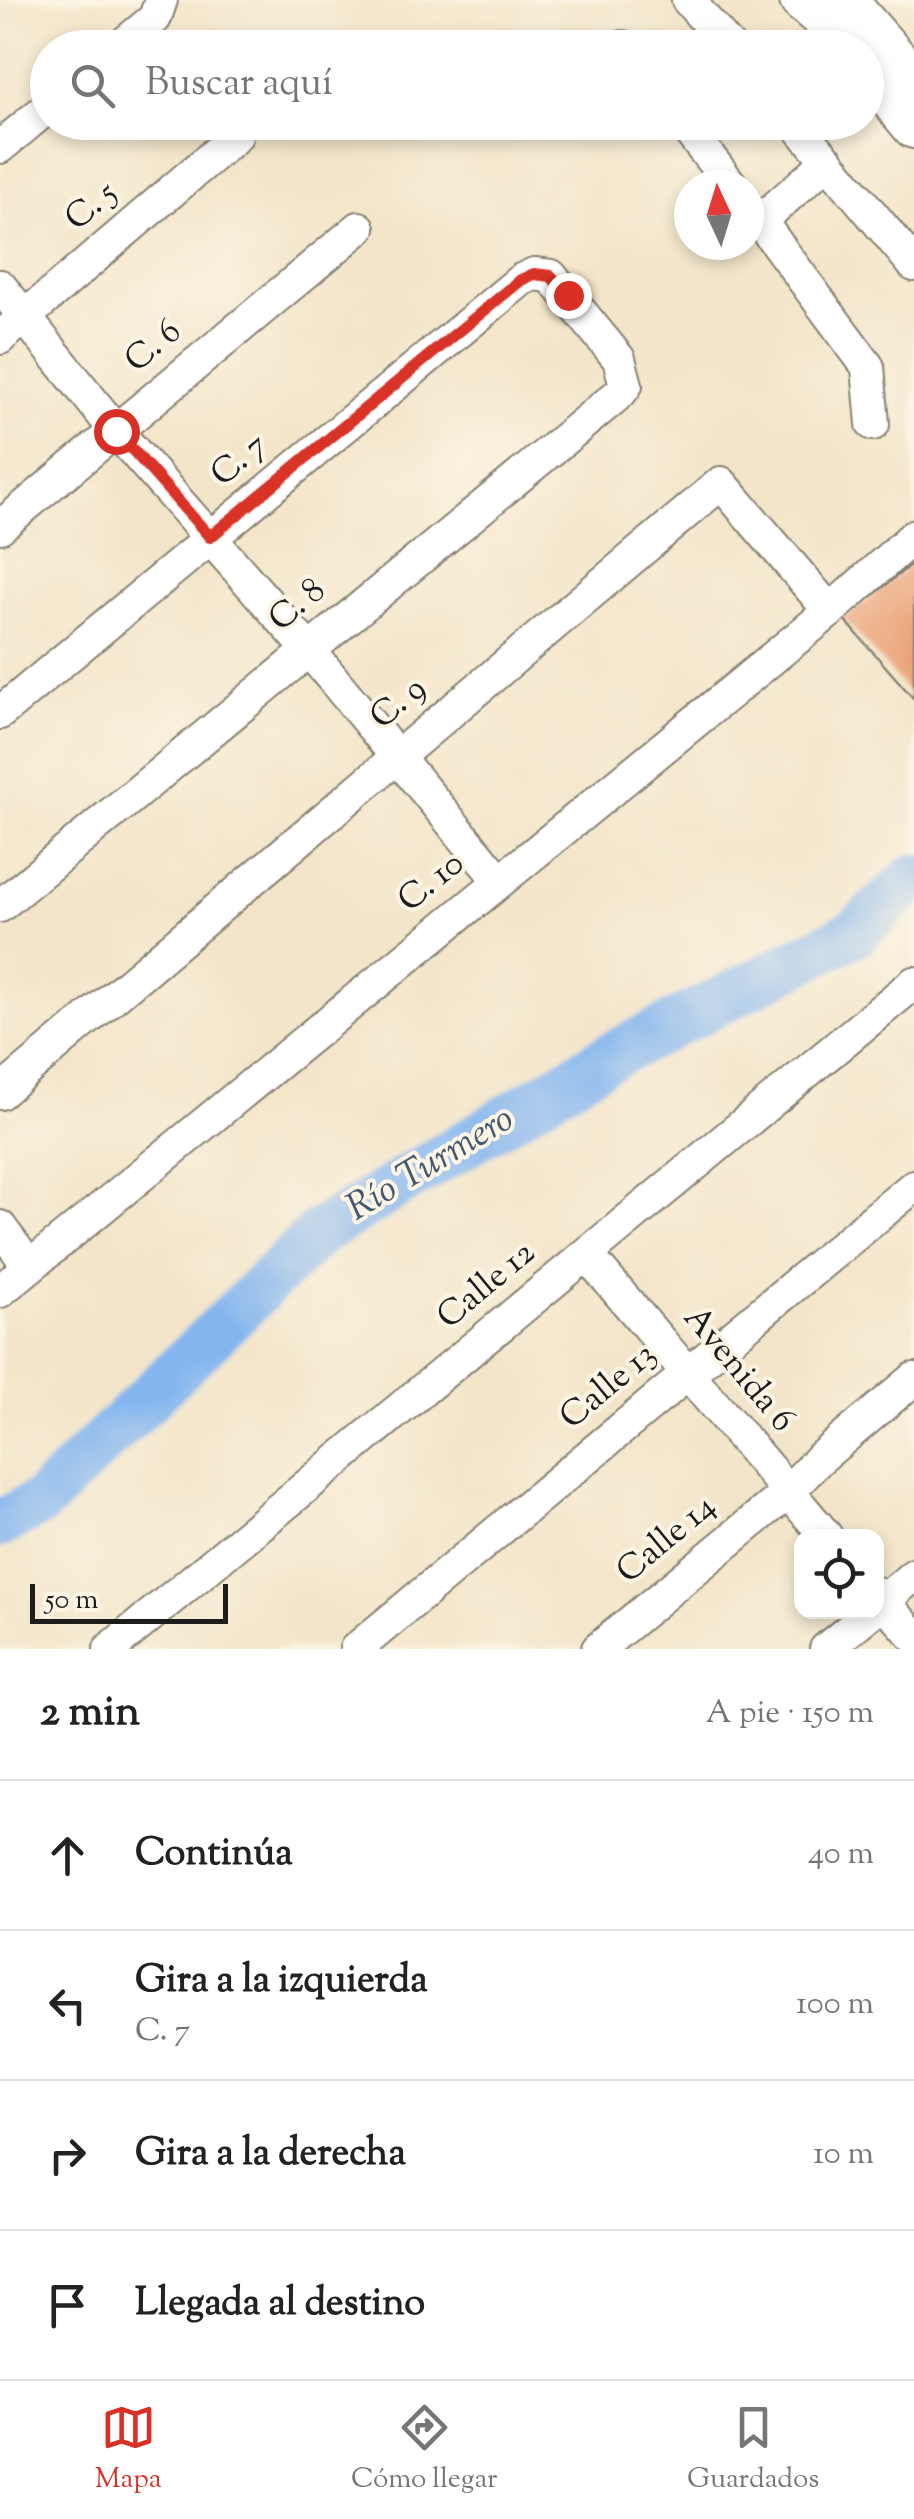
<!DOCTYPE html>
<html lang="es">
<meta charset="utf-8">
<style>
body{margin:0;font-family:"Sorts Mill Goudy",serif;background:#f2f2f2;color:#222}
.controls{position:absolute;right:30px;bottom:30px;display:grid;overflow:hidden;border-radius:20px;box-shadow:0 5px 15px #0003}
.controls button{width:90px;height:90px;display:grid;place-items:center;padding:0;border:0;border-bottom:2px solid #e0e0e0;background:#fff;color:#222;font:50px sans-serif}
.compass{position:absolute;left:674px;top:170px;width:90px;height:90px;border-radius:50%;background:#fff;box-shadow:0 5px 15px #0003;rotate:356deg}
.scale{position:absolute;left:30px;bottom:25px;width:198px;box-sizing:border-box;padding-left:10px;border:5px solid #1c1c1c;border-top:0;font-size:28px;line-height:35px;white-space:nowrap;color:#1c1c1c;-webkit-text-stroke:8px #fcf5e5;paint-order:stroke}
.stop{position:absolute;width:30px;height:30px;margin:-22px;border:8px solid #d93025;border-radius:50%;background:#fff}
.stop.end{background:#d93025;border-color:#fff;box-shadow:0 2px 10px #0008}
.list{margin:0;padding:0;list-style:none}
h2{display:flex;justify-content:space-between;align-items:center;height:130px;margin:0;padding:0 40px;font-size:42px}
h2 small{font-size:32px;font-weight:400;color:#767676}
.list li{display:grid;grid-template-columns:65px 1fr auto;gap:30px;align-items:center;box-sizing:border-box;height:150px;padding:0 40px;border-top:2px solid #e0e0e0}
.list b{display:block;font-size:38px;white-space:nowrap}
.list p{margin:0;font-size:32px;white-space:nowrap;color:#767676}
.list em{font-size:32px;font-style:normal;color:#767676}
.icon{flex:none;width:55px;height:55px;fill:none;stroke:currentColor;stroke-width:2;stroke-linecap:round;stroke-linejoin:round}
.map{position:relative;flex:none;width:914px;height:1649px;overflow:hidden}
.search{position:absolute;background:#fff;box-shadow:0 5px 15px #0003;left:30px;right:30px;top:30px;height:110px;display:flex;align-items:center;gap:25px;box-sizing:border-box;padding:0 35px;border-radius:55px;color:#767676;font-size:38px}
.sheet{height:730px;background:#fff}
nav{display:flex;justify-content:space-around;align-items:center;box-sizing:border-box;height:140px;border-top:2px solid #e0e0e0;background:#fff;font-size:28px;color:#767676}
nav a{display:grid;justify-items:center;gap:5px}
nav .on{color:#d93025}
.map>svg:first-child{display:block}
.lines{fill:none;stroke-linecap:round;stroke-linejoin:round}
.river{stroke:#83b5ef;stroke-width:48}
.building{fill:#eaa074}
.minor-casing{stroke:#888072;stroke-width:36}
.major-casing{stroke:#888072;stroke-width:46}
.minor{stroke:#fff;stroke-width:32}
.major{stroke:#fff;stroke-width:42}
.route{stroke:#d93025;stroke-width:12}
.labels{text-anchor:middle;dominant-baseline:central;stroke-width:8;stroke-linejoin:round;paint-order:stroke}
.street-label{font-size:35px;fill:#1c1c1c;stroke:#fcf5e5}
.water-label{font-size:38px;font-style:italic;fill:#455970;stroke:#fcf5e5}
</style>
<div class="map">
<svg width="914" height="1649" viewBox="0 0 914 1649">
<rect width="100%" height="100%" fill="#fcf5e5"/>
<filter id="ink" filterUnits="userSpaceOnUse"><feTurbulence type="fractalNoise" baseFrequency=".01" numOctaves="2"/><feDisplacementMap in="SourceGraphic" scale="20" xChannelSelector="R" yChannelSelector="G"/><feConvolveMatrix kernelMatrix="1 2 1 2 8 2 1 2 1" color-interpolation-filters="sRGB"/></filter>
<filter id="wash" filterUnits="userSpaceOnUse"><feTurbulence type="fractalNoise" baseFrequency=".0048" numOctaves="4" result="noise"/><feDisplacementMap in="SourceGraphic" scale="40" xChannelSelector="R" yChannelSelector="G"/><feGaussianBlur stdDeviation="2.25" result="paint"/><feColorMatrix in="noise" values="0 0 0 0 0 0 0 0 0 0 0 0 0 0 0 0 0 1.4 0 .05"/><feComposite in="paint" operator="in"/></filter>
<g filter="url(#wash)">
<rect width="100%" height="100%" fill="#f3e5c9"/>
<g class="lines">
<!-- river -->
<path class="river" d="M0,1524L41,1502L318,1233L605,1059L856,932L914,878"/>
</g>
<g id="blocks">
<!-- building -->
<path class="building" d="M914,562V699L844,619Z"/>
</g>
</g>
<g filter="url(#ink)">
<use href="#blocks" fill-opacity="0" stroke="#888072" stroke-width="2.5"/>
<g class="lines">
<!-- minor casing -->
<g class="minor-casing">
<path id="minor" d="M688,0L730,48
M623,47V48
M119,48L155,18L161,0
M682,122L731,185
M795,122L914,265
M0,147L48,107
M828,161L760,221L868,367L873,424
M0,286L116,431L308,649L499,880
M0,338L236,136
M0,527L359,228
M0,713L521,280L534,274L551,276L619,359L626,385L620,393L0,906
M0,1093L721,483L830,611
M0,1227L29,1266
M587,1255L826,1536
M0,1291L830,611L914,536
M876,1593L914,1636
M876,1607L914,1575
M110,1649L914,983
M356,1649L914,1186
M598,1649L787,1493L818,1460L914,1379
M826,1649L871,1612"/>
</g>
<!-- major casing -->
<g class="major-casing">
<path id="major" d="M801,0L832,26L849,48
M845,0L914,79
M866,69L914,127"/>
</g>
<!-- minor -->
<use href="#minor" class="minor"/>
<!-- major -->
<use href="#major" class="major"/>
</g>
</g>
<g class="lines" filter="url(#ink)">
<!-- route -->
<path class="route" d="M116,431L210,537L521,280L534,274L551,276L568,295"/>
</g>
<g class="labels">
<!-- street labels -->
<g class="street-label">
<text transform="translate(92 207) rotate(-40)">C. 5</text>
<text transform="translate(154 347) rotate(-40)">C. 6</text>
<text transform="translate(240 461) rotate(-40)">C. 7</text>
<text transform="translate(298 606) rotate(-40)">C. 8</text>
<text transform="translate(399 704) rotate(-40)">C. 9</text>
<text transform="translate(432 883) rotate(-39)">C. 10</text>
<text transform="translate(487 1286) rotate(-40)">Calle 12</text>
<text transform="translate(738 1370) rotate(50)">Avenida 6</text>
<text transform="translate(609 1387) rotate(-40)">Calle 13</text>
<text transform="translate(667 1540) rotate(-40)">Calle 14</text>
</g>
<!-- water labels -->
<g class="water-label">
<text transform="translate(431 1165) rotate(-31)">Río Turmero</text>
</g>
</g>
</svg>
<div class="controls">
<button><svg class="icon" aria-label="locate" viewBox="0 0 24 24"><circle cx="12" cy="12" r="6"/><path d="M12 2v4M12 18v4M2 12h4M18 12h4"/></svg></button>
</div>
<svg class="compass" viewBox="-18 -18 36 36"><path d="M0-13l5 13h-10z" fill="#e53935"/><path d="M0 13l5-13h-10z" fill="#767676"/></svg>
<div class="scale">50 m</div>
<div class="stop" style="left:116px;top:431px"></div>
<div class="stop end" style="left:568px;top:295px"></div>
<div class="search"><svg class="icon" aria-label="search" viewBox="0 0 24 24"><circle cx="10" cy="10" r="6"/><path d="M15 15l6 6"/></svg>Buscar aquí</div>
</div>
<section class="sheet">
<h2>2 min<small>A pie · 150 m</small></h2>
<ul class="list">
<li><svg class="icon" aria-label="ahead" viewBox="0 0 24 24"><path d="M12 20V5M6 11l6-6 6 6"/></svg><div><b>Continúa</b></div><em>40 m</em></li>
<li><svg class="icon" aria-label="left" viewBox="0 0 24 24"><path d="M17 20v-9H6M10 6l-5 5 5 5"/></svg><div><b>Gira a la izquierda</b><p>C. 7</p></div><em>100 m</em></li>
<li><svg class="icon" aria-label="right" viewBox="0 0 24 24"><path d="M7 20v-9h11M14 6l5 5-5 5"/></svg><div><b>Gira a la derecha</b></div><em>10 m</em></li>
<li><svg class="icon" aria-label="arrive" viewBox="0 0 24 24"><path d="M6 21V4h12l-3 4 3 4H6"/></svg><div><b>Llegada al destino</b></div></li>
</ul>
</section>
<nav>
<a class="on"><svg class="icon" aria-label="map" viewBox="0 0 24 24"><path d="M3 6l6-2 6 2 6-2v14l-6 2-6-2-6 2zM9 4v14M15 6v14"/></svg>Mapa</a>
<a><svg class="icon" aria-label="directions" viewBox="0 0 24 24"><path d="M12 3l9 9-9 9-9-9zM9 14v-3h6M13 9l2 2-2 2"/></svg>Cómo llegar</a>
<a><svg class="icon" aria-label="saved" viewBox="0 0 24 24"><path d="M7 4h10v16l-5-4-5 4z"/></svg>Guardados</a>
</nav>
